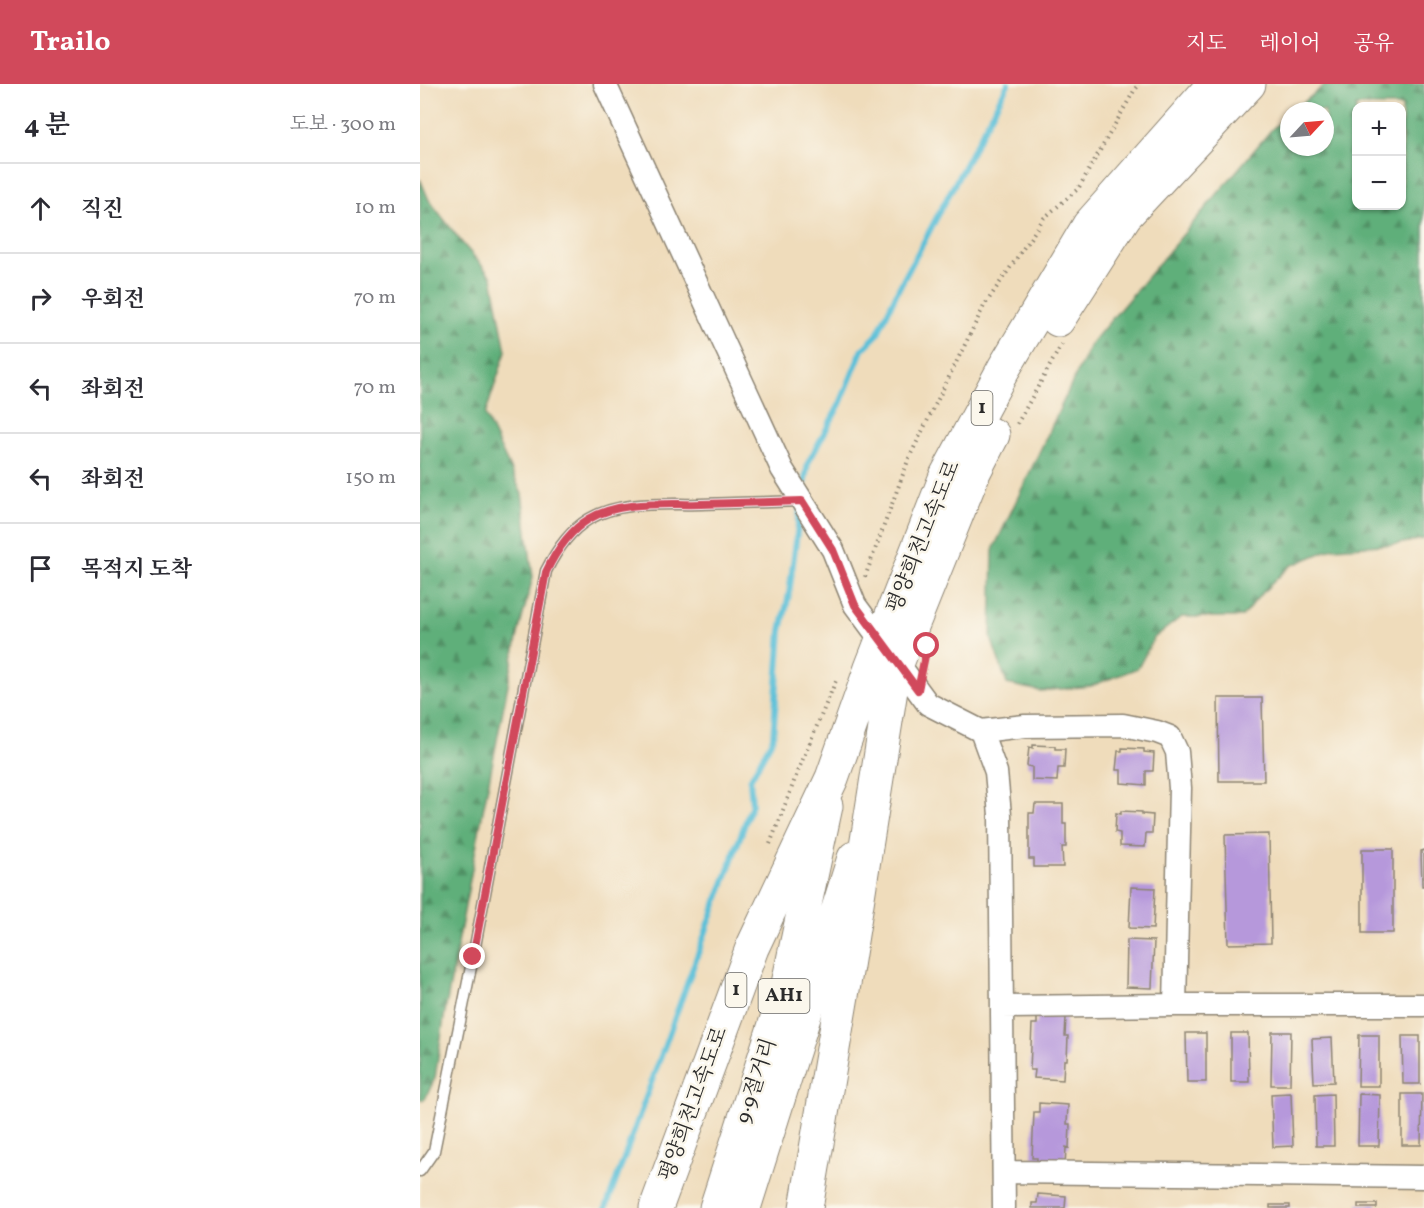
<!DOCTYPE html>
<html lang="ko">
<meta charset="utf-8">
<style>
body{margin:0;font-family:Vollkorn,"Noto Serif KR",serif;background:#f2f2f3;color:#2b2b33}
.controls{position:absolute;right:18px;top:18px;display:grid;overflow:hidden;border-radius:12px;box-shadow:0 2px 4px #0004}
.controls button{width:54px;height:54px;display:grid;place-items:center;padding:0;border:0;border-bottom:2px solid #e1e1e2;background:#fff;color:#2b2b33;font:30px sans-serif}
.compass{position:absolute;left:860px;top:18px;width:54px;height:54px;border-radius:50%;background:#fff;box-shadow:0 2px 4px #0004;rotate:64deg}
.stop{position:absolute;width:18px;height:18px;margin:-14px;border:4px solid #d1495b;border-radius:50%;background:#fff}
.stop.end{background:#d1495b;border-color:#fff;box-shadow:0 2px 6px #0008}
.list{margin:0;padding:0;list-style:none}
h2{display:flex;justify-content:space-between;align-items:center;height:78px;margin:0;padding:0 24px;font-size:26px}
h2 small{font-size:20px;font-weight:400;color:#7c7c81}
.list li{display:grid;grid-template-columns:39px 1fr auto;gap:18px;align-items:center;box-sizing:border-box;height:90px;padding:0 24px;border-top:2px solid #e1e1e2}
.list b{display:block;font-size:22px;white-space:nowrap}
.list em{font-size:20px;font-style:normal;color:#7c7c81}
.icon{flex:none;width:33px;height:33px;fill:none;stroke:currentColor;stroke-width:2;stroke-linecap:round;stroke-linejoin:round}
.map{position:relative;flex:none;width:1004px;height:1124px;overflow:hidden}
header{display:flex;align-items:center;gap:36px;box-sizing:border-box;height:84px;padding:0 30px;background:#d1495b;color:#fff}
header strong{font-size:28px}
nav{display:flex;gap:33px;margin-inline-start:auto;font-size:21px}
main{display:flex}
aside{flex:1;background:#fff}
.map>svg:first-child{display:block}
.forest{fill:url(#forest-firs);stroke:#456d52;stroke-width:1.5;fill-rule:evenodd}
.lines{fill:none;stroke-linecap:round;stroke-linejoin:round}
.stream{stroke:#5bc0d8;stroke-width:6}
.building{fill:#b698db}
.service-casing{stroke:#8d8473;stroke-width:13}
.minor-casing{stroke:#8d8473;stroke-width:25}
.trunk-casing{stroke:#8d8473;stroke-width:35}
.motorway-casing{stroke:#8d8473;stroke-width:35}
.path{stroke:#8d8473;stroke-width:4;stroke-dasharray:1.5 4.5;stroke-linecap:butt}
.service{stroke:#fff;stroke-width:10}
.minor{stroke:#fff;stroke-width:22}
.trunk{stroke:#fff;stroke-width:33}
.motorway{stroke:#fff;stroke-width:33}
.route{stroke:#d1495b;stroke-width:8}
.labels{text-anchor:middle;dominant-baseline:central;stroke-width:5;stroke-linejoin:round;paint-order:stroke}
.shield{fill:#fbf7ec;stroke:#696865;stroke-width:1.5}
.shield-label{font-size:20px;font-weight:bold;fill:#2b2b2b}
.street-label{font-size:21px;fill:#2b2b2b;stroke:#fbf7ec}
</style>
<header>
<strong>Trailo</strong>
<nav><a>지도</a><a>레이어</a><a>공유</a></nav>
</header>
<main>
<aside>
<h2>4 분<small>도보 · 300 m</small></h2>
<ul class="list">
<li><svg class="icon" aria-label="ahead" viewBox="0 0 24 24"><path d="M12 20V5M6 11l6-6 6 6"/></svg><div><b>직진</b></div><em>10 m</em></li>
<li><svg class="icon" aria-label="right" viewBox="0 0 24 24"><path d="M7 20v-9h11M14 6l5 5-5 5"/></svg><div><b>우회전</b></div><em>70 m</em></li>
<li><svg class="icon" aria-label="left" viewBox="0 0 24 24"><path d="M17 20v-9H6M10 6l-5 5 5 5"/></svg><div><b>좌회전</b></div><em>70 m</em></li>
<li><svg class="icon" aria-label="left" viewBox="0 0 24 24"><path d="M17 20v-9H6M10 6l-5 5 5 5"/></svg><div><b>좌회전</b></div><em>150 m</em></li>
<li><svg class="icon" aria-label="arrive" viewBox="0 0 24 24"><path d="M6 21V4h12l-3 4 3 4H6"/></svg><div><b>목적지 도착</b></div></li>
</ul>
</aside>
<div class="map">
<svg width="1004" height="1124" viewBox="0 0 1004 1124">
<defs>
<pattern id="forest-firs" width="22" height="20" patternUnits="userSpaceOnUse" patternTransform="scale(1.5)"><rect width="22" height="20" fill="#5faf7a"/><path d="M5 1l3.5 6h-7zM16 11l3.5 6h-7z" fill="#4f8f64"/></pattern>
</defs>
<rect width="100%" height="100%" fill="#fbf7ec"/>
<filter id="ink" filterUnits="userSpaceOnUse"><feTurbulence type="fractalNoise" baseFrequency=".0167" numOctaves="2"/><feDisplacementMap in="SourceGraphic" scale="12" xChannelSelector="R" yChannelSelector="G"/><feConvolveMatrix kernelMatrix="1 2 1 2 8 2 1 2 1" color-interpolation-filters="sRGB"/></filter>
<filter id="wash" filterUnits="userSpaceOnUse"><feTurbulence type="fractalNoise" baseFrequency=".008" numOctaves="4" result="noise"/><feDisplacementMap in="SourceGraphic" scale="24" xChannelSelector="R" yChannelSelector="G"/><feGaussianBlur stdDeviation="1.35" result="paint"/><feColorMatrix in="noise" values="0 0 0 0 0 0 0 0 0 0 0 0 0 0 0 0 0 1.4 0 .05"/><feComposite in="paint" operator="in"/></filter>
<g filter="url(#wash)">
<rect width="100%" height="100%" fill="#efdcbb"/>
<!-- forest -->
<path class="forest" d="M906,0H1004V455L978,460L913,464L870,482L840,511L822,533H761L734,554L718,584L671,602L620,607L587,600L571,554L573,466L670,261L852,45L869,30V63H905V27H873ZM936,22H982V122H936Z
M0,95L9,116L43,160L72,193L86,267L65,331L102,410L113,493L98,550L63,727L25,928L15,994L5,1015L0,1016Z"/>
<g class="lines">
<!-- stream -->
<path class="stream" d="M383,407L388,379L420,320L442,266L457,251L478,206L588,0
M186,1124L332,720L330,696L353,654L361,547L369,510L380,426"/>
</g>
<g id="blocks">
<!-- building -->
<path class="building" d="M798,614H842L844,697H799Z
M613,661L635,662V665H645L644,684H638L637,697L612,696V683L607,682L609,663L613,664Z
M702,664L724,665V668L734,669L733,687H726V701L701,699V686H696L698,667H702Z
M615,720H643V740H646V763H642L643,783H614V775H609V729H614Z
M701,727L722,728V730L733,731L732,749H726L725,763L700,762V749L695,748L696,729L701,730Z
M849,750L851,859L808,860L805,751Z
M942,765H973V849H942Z
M1004,766V802H1002L1001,767Z
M711,803L735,804L733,845L709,844Z
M707,856L734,857L732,904L706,903Z
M617,931L646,933L645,952H648L647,976H644L643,996L614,994L615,986H610L612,940H617Z
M852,948H871L870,1001H851Z
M766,949H786V998H767Z
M811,949H828L829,998H811Z
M939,951H959V1002H938Z
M982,952H1000V1000H983Z
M912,954L914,998L894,999L892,955Z
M871,1009L873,1062L853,1063L851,1010Z
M913,1010L914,1062H896L895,1011Z
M939,1010L960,1011L959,1062H938Z
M982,1010H1002L1001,1061H982Z
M619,1019L648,1021L647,1040H650L649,1064L646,1063L645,1083L617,1082V1074H612L614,1028H619Z
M618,1110L646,1112L645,1124H612V1119H617Z
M938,1120H957V1124H938Z
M850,1121H870V1124H850Z"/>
</g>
</g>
<g filter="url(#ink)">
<use href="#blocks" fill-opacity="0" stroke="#8d8473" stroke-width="1.5"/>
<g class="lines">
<!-- service casing -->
<g class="service-casing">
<path id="service" d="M0,1087L14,1067L53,873L126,487C136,467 149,447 169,435C201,416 245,421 281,420C315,419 348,418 382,417"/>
</g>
<!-- minor casing -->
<g class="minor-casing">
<path id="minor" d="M185,0L362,385L413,466L435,521L508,620L561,647L576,688L580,731L584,1124
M561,647L605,642L703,641L737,648L750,653L757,668L760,704L755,921
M582,923L755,921H1004
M584,1088L1004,1093"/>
</g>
<!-- trunk casing -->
<g class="trunk-casing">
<path id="trunk" d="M296,1124L368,900L406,722
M324,1124L434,774"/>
</g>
<!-- motorway casing -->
<g class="motorway-casing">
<path id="motorway" d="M638,236L705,132L829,0
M236,1124L332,864L412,694L451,584L526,392L584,284L669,141L794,0
M386,1124L427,882L474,587L554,388L573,351"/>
</g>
<!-- path -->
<path class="path" d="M597,340L642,260
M445,493L489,374L564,222L624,134L658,105L714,7L720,0
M350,760L380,682L417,594"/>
<!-- service -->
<use href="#service" class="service"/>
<!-- minor -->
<use href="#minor" class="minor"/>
<!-- trunk -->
<use href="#trunk" class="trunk"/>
<!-- motorway -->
<use href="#motorway" class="motorway"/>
</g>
</g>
<g class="lines" filter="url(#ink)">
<!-- route -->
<path class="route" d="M53,873L126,488C136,467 149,447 169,435C201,416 246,421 281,420C315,419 349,418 382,417L413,466L435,521L498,606L507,562"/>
</g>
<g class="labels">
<!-- shield labels -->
<g class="shield">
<rect x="551.5" y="307" width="21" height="34" rx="4.5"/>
<rect x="305.5" y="889" width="21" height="34" rx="4.5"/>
<rect x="338.5" y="895" width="51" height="34" rx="4.5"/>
</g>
<g class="shield-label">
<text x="562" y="324">1</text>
<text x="316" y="906">1</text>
<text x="364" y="912">AH1</text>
</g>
<!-- street labels -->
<g class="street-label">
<text transform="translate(504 453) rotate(-68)">평양희천고속도로</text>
<text transform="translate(337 997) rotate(-72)">9·9절거리</text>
<text transform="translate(274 1020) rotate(-70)">평양희천고속도로</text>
</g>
</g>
</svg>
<div class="controls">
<button>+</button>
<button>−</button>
</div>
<svg class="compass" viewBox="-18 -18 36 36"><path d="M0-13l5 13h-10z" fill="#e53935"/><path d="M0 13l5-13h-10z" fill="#7c7c81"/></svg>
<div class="stop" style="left:507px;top:562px"></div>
<div class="stop end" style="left:53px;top:873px"></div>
</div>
</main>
